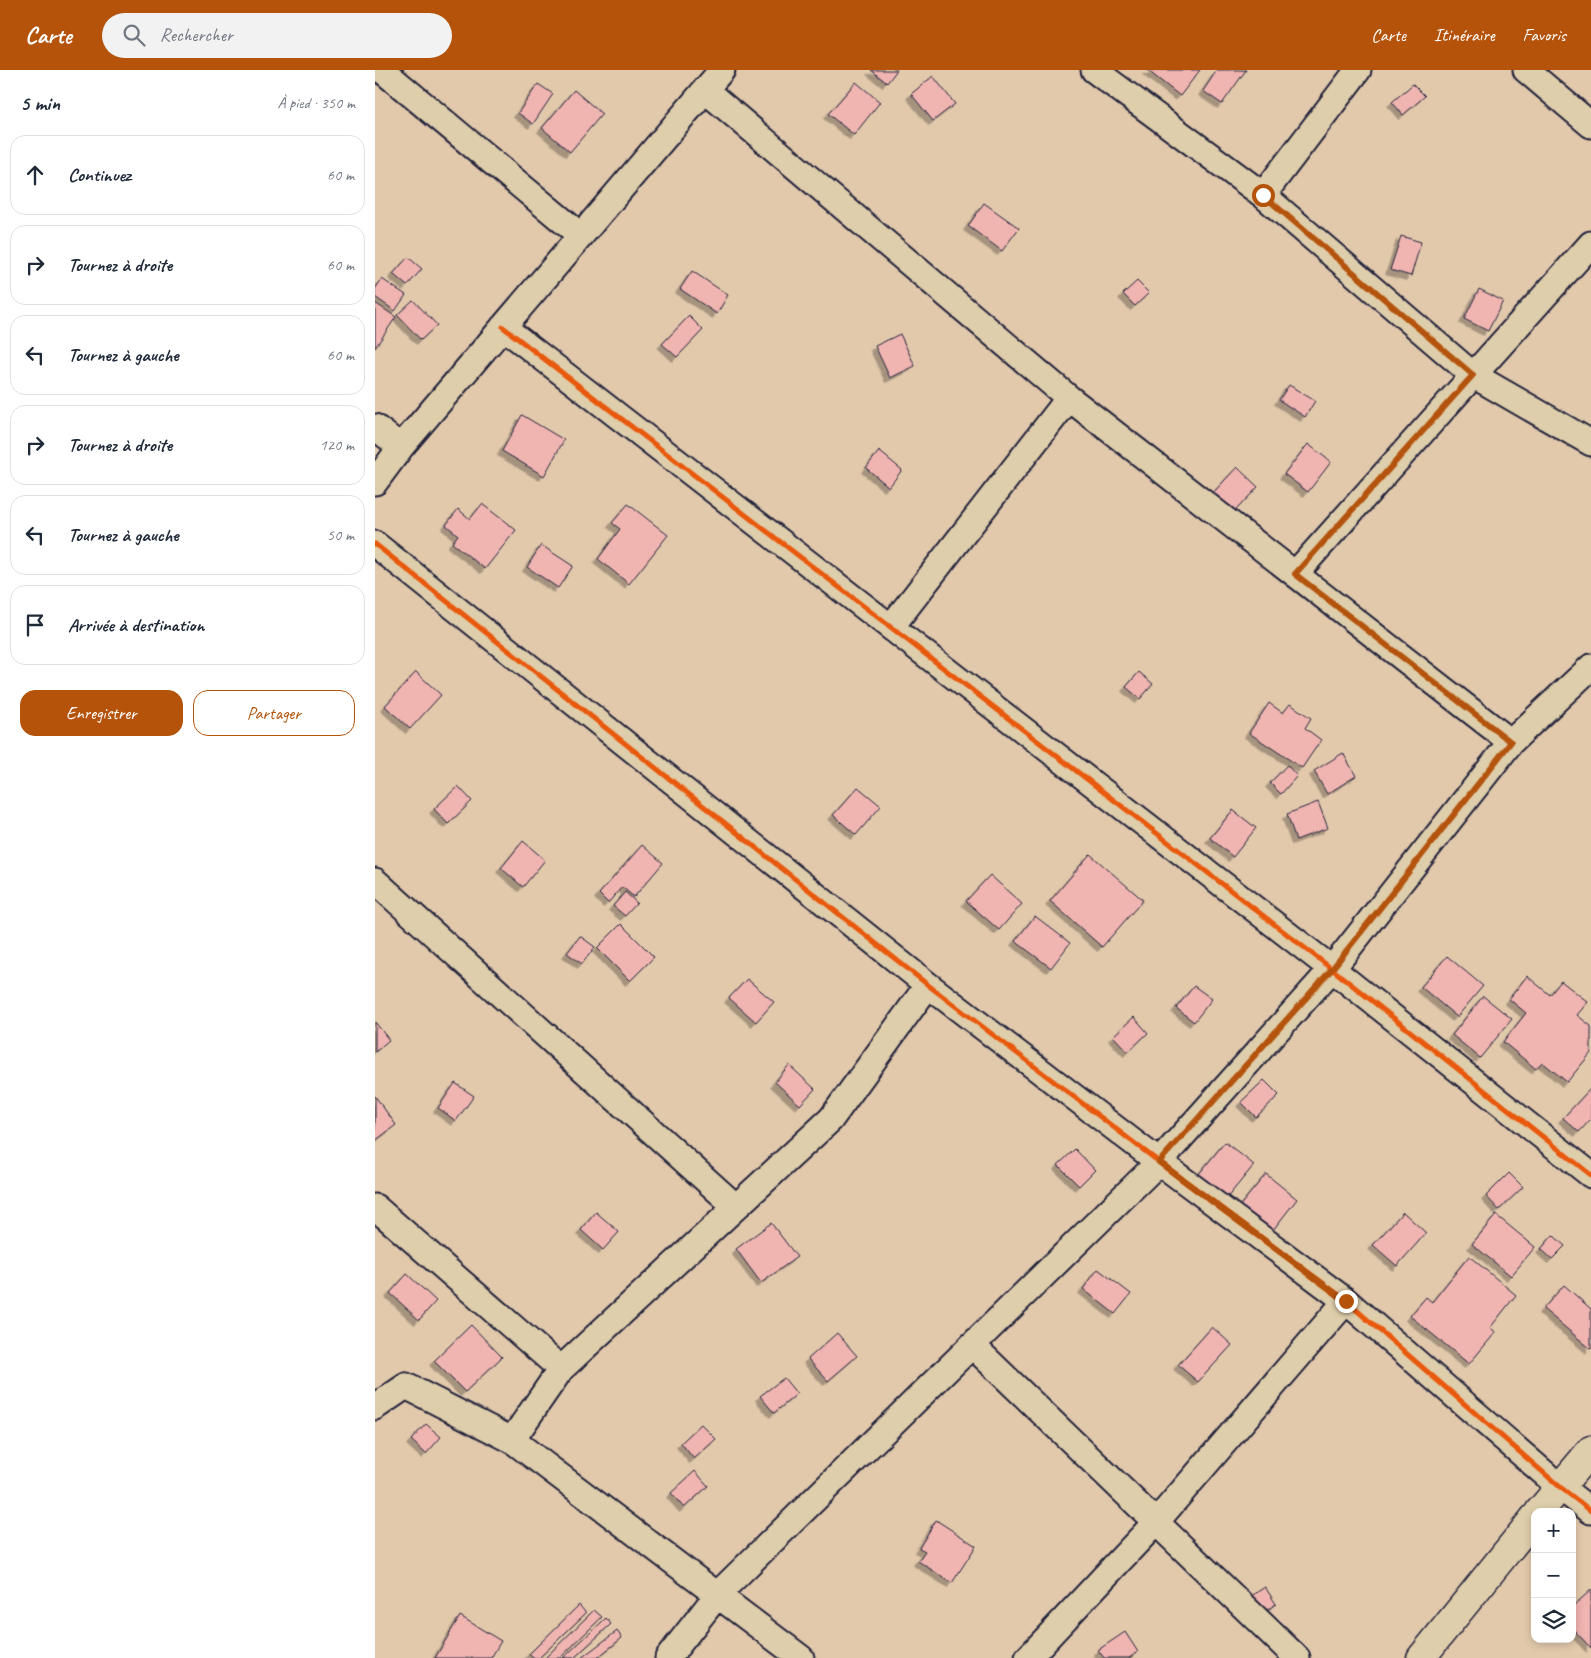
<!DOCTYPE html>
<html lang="fr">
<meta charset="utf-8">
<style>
body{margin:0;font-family:Caveat,sans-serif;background:#f2f2f3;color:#1f2937}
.controls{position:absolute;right:15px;bottom:15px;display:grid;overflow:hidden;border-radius:10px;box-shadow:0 2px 8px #0003}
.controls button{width:45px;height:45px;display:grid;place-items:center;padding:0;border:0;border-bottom:1px solid #e0e1e3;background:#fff;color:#1f2937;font:25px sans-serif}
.stop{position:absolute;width:15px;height:15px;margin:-11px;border:4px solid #b45309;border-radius:50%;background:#fff}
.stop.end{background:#b45309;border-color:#fff;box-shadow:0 1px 5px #0008}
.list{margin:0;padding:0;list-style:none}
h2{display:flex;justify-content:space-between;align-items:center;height:65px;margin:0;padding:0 20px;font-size:21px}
h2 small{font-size:16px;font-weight:400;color:#747a83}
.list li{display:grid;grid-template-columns:32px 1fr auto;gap:15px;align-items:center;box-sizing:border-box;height:80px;margin:0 10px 10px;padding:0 10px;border:1px solid #e0e1e3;border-radius:15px}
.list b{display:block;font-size:19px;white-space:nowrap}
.list em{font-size:16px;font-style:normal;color:#747a83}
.actions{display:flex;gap:10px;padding:15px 20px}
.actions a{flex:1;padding:11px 0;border:1px solid #b45309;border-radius:15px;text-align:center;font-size:18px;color:#b45309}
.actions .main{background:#b45309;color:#fff}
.icon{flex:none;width:28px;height:28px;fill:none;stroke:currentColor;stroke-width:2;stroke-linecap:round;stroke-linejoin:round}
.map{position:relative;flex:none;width:1216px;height:1588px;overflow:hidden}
header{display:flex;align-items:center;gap:30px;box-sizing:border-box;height:70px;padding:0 25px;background:#b45309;color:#fff}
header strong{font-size:24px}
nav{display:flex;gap:28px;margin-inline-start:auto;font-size:18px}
.search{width:350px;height:45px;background:#f2f2f3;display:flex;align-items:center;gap:12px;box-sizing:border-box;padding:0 18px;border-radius:28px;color:#747a83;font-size:19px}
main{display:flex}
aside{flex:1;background:#fff}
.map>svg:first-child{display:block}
.building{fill:#f0b4b1;stroke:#22223b;filter:url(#shadow)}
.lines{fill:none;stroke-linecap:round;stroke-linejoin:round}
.minor-casing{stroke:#22223b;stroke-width:29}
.tertiary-casing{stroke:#22223b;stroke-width:31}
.minor{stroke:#dfceab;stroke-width:25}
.tertiary{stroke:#dfceab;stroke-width:28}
.cycleway-casing{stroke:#dfceab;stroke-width:8}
.cycleway{stroke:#e8590c;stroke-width:5}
.route{stroke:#b45309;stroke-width:6}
</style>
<header>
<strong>Carte</strong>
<div class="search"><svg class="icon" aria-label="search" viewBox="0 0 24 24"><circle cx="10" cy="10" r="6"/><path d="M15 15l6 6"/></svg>Rechercher</div>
<nav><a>Carte</a><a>Itinéraire</a><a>Favoris</a></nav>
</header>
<main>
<aside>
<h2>5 min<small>À pied · 350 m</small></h2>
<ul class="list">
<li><svg class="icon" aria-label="ahead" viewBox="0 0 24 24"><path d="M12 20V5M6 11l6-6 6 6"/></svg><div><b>Continuez</b></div><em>60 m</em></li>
<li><svg class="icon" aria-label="right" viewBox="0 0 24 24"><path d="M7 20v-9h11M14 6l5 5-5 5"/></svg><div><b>Tournez à droite</b></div><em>60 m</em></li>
<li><svg class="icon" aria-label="left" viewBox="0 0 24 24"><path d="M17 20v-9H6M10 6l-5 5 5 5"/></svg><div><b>Tournez à gauche</b></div><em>60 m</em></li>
<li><svg class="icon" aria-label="right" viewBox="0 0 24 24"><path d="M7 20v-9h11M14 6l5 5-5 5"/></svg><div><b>Tournez à droite</b></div><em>120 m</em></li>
<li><svg class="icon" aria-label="left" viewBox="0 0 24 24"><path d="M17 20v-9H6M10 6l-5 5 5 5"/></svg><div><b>Tournez à gauche</b></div><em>50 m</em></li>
<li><svg class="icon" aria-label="arrive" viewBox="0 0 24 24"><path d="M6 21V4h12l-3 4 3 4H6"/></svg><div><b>Arrivée à destination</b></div></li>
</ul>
<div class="actions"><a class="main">Enregistrer</a><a>Partager</a></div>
</aside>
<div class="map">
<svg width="1216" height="1588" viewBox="0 0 1216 1588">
<defs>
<filter id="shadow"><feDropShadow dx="-4.5" dy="4.5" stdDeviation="0" flood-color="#0004"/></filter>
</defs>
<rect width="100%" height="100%" fill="#e2c9ac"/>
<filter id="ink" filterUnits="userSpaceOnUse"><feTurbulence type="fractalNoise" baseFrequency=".02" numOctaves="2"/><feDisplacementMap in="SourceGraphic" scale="10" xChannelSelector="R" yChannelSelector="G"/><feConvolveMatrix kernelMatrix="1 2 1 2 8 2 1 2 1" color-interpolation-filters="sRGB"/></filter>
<g filter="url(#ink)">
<!-- building -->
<path class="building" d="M496,0H522L512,13Z
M772,0H825L805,26Z
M842,0H871L847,34L828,21Z
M558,6L580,34L558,51L536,24Z
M481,12L505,32L479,65L453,44Z
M163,14L178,24L158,54L143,43Z
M1038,14L1050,26L1028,45L1017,32Z
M199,20L227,44L195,82L167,58Z
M609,133L644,158L627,181L593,156Z
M1026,166L1046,172L1036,206L1015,200Z
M33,187L47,199L32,216L18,204Z
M317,201L353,225L342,244L305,219Z
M7,209L31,225L20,241L0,227V219Z
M762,211L774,223L760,236L748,224Z
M1104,219L1128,231L1113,261L1089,249Z
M38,230L62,255L46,270L22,245Z
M0,233L21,247L0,278Z
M314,246L328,260L302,287L287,274Z
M525,264L540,296L515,308L500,276Z
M914,315L940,331L930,347L904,330Z
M147,345L189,370L169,406L127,381Z
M933,374L956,392L933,422L909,404Z
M504,381L527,400L514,417L491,398Z
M862,397L883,417L858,443L837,424Z
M107,434L141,460L110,499L77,473L83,465L71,455L83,439L95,449Z
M253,434L293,465L254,514L223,489L245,459L237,453Z
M166,475L198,496L183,518L152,497Z
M41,602L66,625L35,659L10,636Z
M764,602L778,614L765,629L751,617Z
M894,633L908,643L915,634L936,648L930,658L946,670L927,698L874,663Z
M968,683L981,706L952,724L939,701Z
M912,695L922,706L906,724L895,713Z
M83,716L97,731L73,754L59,739Z
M483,717L506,736L481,765L458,745Z
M943,732L953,758L921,770L912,744Z
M858,740L881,758L858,787L835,768Z
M148,771L170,790L148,817L126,798Z
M267,775L288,793L259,827L247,817L233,833L224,824Z
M715,784L768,830L727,877L675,831Z
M615,805L647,834L624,860L591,831Z
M250,822L262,833L250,846L238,836Z
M660,846L695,873L676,898L640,871Z
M246,854L279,887L255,911L222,878Z
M205,866L220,877L207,894L192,883Z
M1072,886L1108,916L1082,947L1046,917Z
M1152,906L1175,925L1186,911L1213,932L1202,945L1216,956V983L1192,1012L1167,992L1161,999L1128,972L1151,943L1134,929Z
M372,909L399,932L381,952L354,928Z
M819,916L837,929L819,952L801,938Z
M1108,926L1137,949L1105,988L1077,965Z
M759,947L773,963L753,982L738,966Z
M0,952L14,970L0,982Z
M414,995L440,1019L425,1035L400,1012Z
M889,1010L904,1025L881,1047L866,1032Z
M80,1013L99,1026L81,1051L63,1038Z
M1216,1018V1049L1204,1062L1188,1048Z
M0,1026L21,1055L0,1071Z
M850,1072L879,1095L851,1129L823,1105Z
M700,1079L720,1100L704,1116L683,1095Z
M1134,1103L1148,1117L1124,1140L1111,1126Z
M891,1104L922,1129L895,1164L863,1138Z
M221,1142L244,1162L228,1180L206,1160Z
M1028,1142L1051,1163L1022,1196L998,1175Z
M1121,1145L1160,1177L1136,1206L1097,1174Z
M396,1153L422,1187L386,1213L361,1179Z
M1178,1165L1190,1176L1177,1189L1166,1179Z
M1094,1186L1141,1225L1115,1258L1121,1262L1094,1294L1035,1246L1051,1227L1057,1232Z
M723,1199L756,1224L740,1244L708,1219Z
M32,1204L61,1231L44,1250L15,1223Z
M1189,1215L1216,1239V1279L1168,1239Z
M96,1255L127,1287L90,1322L59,1291Z
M837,1257L857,1275L823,1312L803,1295Z
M462,1263L482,1286L453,1311L433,1289Z
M409,1308L422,1324L399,1343L385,1326Z
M51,1354L66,1367L51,1384L36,1370Z
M326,1354L341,1369L319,1389L306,1373Z
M320,1401L333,1416L309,1438L296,1423Z
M561,1450L601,1476L577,1513L543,1491L550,1481L544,1478Z
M890,1517L901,1534L878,1549L867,1532Z
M1216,1520V1578L1197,1558V1537Z
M204,1535L211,1543L164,1588H158L154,1584Z
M219,1540L227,1547L185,1588H170Z
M85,1546L126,1571L116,1588H60Z
M231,1548L236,1554L199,1588H188Z
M242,1561L247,1568L222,1588H206Z
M750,1562L763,1582L754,1588H729L723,1580Z"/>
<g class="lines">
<!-- minor casing -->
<g class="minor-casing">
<path id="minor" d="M7,0L206,166
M719,0L888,125L1098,305L1216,373
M1151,0L1216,55
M330,20L694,328L1136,672
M888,125L983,0
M128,257L957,899L1216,1105
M0,357L26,377
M0,412L26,377L347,0
M0,474L553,915L784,1092L971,1231L1185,1417L1216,1441
M920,504L1216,174
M516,557L694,328
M0,811L361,1137
M0,1137L186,1299
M597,1275L922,1588
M0,1337L31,1316L137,1370L186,1299L456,1049L553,915
M137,1370L426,1588
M293,1588L343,1524L784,1092L957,899L1136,672L1216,597
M653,1588L781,1452L971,1231"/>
</g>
<!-- tertiary casing -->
<g class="tertiary-casing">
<path id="tertiary" d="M1164,1442L1216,1380
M1046,1588L1160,1447"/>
</g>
<!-- minor -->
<use href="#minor" class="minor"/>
<!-- tertiary -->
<use href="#tertiary" class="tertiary"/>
<!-- cycleway casing -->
<g class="cycleway-casing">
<path id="cycleway" d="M128,257L957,899L1216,1105
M0,474L553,915L784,1092L971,1231L1185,1417L1216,1441"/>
</g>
<!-- cycleway -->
<use href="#cycleway" class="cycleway"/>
</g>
</g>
<g class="lines" filter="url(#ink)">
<!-- route -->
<path class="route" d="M888,125L1098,305L920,504L1136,672L957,899L784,1092L971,1231"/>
</g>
</svg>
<div class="controls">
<button>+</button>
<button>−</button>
<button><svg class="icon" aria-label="layers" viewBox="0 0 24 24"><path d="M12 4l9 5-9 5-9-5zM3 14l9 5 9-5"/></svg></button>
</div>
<div class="stop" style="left:888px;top:125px"></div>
<div class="stop end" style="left:971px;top:1231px"></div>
</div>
</main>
